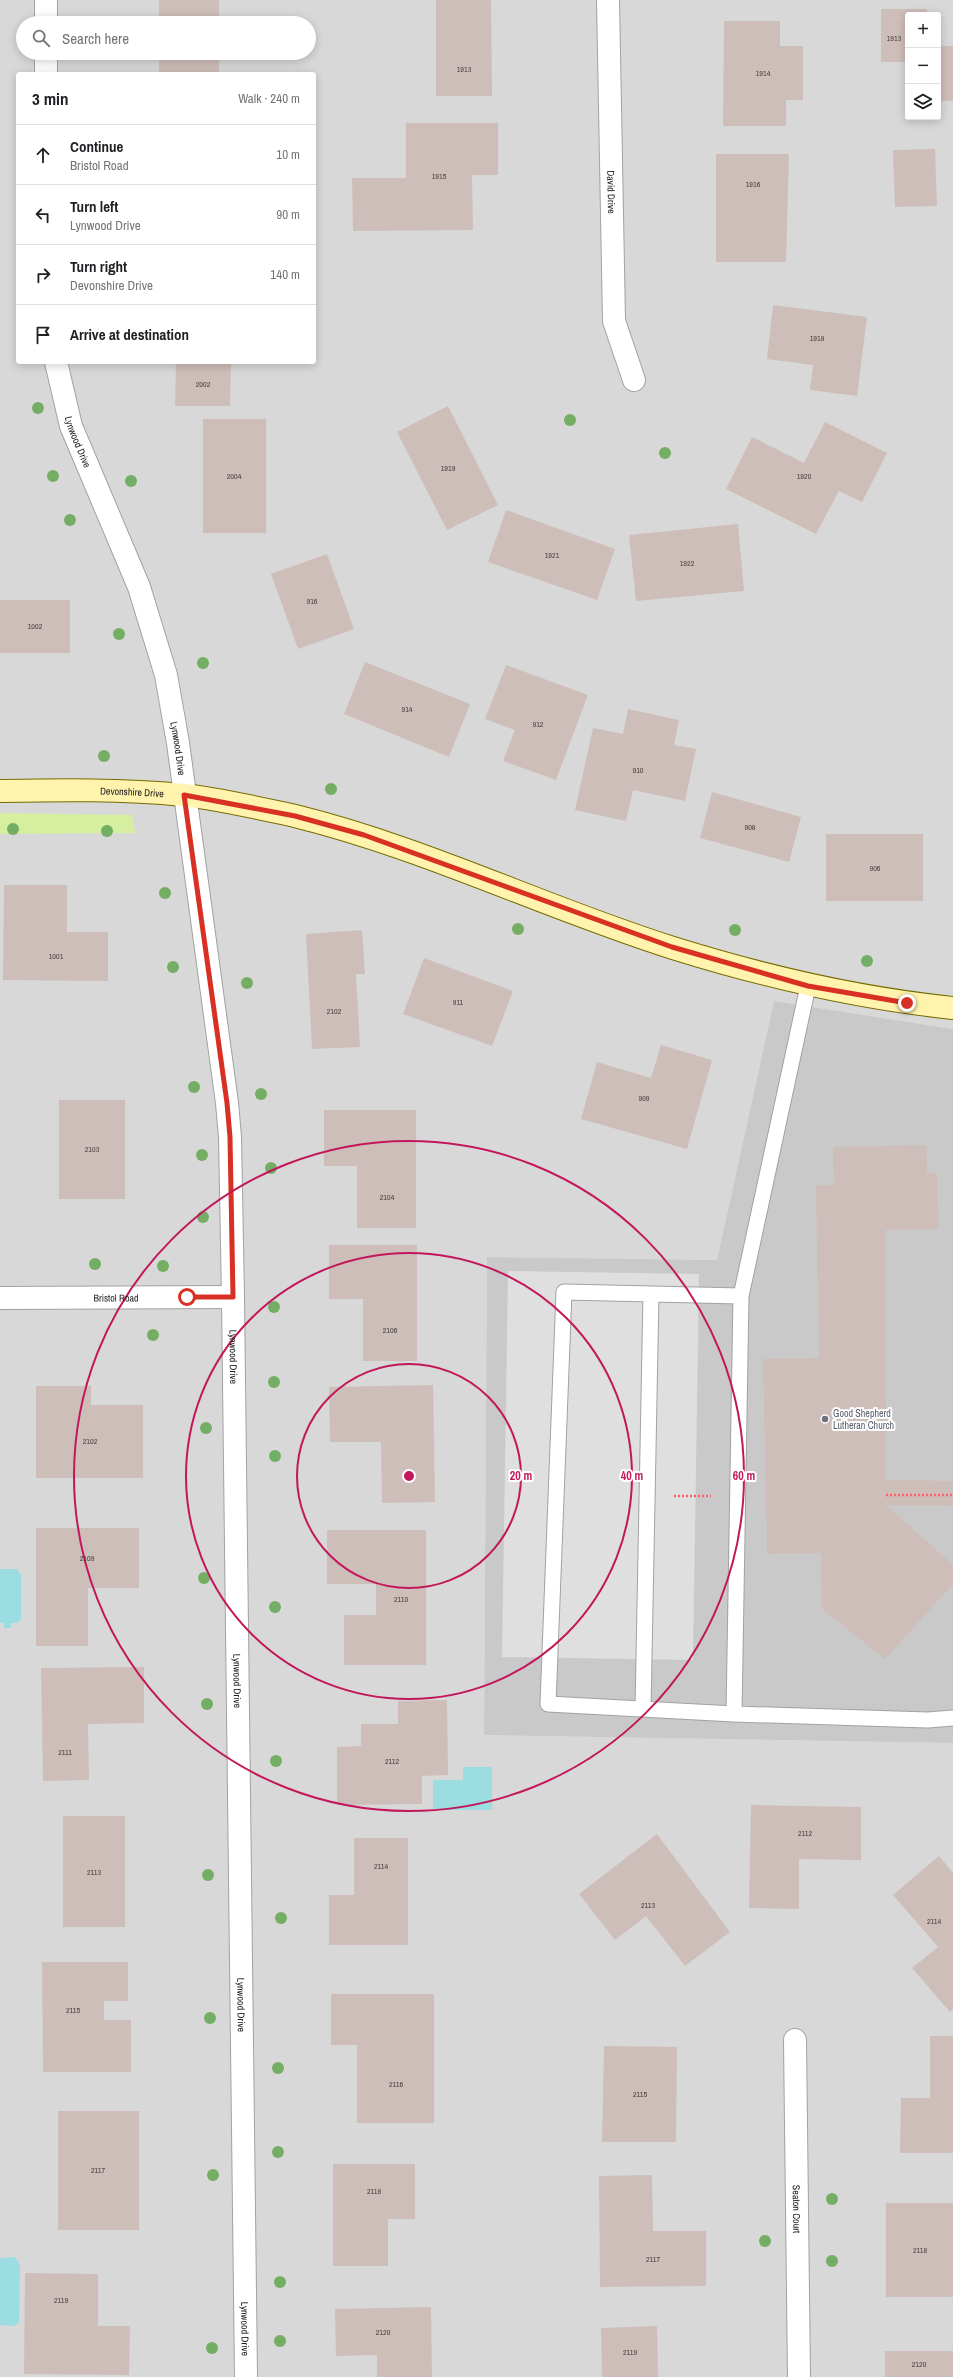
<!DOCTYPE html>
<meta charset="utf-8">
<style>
body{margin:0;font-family:"Archivo Narrow",sans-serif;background:#f6f6f6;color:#202124}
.controls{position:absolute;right:12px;top:12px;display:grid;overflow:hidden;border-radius:4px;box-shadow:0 2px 10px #0003}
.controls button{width:36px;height:36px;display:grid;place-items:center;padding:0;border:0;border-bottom:1px solid #e0e0e0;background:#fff;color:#202124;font:20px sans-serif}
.stop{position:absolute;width:12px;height:12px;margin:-9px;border:3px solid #d93025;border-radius:50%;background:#fff}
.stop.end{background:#d93025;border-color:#fff;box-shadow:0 1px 4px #0008}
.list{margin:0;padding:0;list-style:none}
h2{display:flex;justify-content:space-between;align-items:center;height:52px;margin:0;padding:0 16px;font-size:17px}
h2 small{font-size:13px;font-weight:400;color:#757577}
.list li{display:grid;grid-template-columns:26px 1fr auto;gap:12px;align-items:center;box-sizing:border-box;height:60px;padding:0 16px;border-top:1px solid #e0e0e0}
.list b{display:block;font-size:15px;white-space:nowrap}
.list p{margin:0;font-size:13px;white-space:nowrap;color:#757577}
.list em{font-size:13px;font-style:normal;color:#757577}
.icon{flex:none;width:22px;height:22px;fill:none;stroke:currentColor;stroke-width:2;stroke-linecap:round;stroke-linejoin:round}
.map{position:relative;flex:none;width:953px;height:2377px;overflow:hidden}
.search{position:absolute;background:#fff;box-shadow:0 2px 10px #0003;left:16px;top:16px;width:300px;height:44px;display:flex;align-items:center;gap:10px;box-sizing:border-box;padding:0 14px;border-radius:22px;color:#757577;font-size:15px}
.panel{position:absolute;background:#fff;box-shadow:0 2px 10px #0003;left:16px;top:72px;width:300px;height:292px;border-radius:4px}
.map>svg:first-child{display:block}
.residential{fill:#d9d8d8;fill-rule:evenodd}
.religious{fill:#c9c9c9}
.grass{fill:#d5eea0}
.parking{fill:#dfdfdf}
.water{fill:#9bdde0}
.building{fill:#cebeb9}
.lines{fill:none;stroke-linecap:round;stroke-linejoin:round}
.lane-casing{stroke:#a2a2a2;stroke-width:17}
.street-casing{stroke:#a2a2a2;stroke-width:24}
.secondary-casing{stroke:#746b00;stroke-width:24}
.path{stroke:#ff5f6d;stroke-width:2.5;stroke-dasharray:2 2;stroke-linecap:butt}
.lane{stroke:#fff;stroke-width:15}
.street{stroke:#fff;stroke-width:22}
.secondary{stroke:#fff3ad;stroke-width:22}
.tree{fill:#74ae65}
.route{stroke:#d93025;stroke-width:5}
.ring{fill:none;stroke:#c2185b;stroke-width:2}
.worship-dot{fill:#6b7280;stroke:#fff;stroke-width:1.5}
.labels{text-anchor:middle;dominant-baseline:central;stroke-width:4;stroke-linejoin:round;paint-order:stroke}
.number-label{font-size:8px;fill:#484442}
.street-label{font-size:10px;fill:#1b1b1b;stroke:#fff}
.worship-label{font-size:10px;fill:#5b616d;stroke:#fff;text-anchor:start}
.centre{fill:#c2185b;stroke:#fff;stroke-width:2}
.ring-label{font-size:12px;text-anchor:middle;font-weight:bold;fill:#c2185b;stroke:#fff;stroke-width:4;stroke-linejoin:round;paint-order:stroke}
</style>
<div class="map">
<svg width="953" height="2377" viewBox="0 0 953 2377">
<rect width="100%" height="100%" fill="#eee6df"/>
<!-- residential -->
<path class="residential" d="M0,0H953V1029L774,1001L717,1260L487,1257L484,1735L953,1743V2377H0ZM908,15H938V117H908ZM23,23H309V53H23ZM18,74H314V362H18Z"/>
<!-- religious -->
<path class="religious" d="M774,1001L953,1029V1743L484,1735L487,1257L717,1260Z"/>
<!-- grass -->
<path class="grass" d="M0,813L132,815L135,833L0,834Z"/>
<!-- parking -->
<path class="parking" d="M508,1271L699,1274L693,1660L502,1657Z"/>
<!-- water -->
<path class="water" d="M0,1569H17L21,1575V1619L18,1623H11V1628H4V1623H0Z
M463,1767H492V1810H433V1780H463Z
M15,2257L20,2265L19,2322L14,2326L0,2325V2258Z"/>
<!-- building -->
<path class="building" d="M159,0H219V23H159Z
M436,0H491L492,96H436Z
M881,9H927V15H908V62H881Z
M724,21H780V46H803V100H786V126H723Z
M938,46H953V101H938Z
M159,53H219V74H159Z
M406,123H498V175H472L473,230L353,231L352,178H406Z
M935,149L937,206L895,207L893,150Z
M716,154H789L786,262H716Z
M773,305L867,317L857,396L810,390L813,365L767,359Z
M176,362H231L230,406H175Z
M448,406L498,505L447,530L397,432Z
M203,419H266V533H203Z
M825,422L887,453L862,502L839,491L816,534L726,489L752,437L804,463Z
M506,510L615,549L597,600L488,562Z
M738,524L744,591L636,601L629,535Z
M327,554L354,629L298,649L271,574Z
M0,600H70V653H0Z
M365,662L470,704L449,757L344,714Z
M506,665L588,695L556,780L503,761L515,730L485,719Z
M628,709L679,720L674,745L696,749L685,801L633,790L626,821L575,810L593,728L623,734Z
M712,792L801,817L789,862L700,838Z
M826,834H923V901H826Z
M4,885H67V932H108V981L3,980Z
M362,930L365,974H356L360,1047L312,1049L306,934Z
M424,958L513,991L492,1046L403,1014Z
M661,1045L712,1060L687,1149L581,1119L597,1062L651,1078Z
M59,1100H125V1199H59Z
M324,1110H416V1228H357V1166H324Z
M926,1145L927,1173H937L938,1229L886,1230V1480L953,1481V1506L886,1505L953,1565V1584L885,1659L822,1609L821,1553L767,1554L763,1359L819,1358L816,1185H834L833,1147Z
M329,1245H417V1361H363V1299H329Z
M433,1385L435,1502L382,1503L381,1442H330L329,1387Z
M36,1386H91V1405H143V1478H36Z
M36,1528H139V1588H88V1646H36Z
M327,1530H426V1665H344V1615H376V1584H327Z
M144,1667V1723L88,1724L89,1780L43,1781L41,1668Z
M447,1700L448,1775L422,1776V1804L337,1805V1747L361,1746V1724H398V1701Z
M751,1805L861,1807V1860L799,1859V1909L749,1908Z
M63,1816H125V1927H63Z
M657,1834L730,1932L685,1966L646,1916L615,1940L579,1894Z
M354,1838H408V1945H329V1895H354Z
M939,1856L953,1873V2009L950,2012L912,1968L938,1947L893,1895Z
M42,1962H128V2001H104V2020H131V2072H43Z
M331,1994H434V2123H357V2045H331Z
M930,2036H953V2153H900L901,2098H930Z
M604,2046L677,2047L676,2142H602Z
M58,2111H139V2230H58Z
M333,2164H415V2219H388V2266H333Z
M652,2175L653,2231H706V2286L600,2287L599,2176Z
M886,2203H953V2297H886Z
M25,2273L98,2274V2326H130L129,2375L24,2374Z
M431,2307L432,2377H377V2355L336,2356L335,2309Z
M657,2326L658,2377H602L601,2328Z
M885,2351H953V2377H885Z"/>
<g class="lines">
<!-- lane casing -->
<g class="lane-casing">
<path id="lane" d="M741,1296L564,1292L548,1704L734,1714L928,1720L953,1718
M643,1709L651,1294
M734,1714L741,1296L808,986"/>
</g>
<!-- street casing -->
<g class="street-casing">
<g id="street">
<path d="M46,0V23"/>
<path id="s1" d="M608,0L614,321L634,380"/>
<path d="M46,53V74"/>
<path id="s2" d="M56,362L71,426L139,587L166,675L178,743L227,1103L230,1137L233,1297L246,2377"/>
<path id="s3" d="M0,1298L233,1297"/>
<path id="s4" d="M795,2040L799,2377"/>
</g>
</g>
<!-- secondary casing -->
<g class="secondary-casing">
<g id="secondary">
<path id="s5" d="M0,791C61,790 122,789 183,795C220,799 258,808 295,816C425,848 546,908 673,948C766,977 856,998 953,1008"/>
</g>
</g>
<!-- path -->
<path class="path" d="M886,1495H953
M674,1496H711"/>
<!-- lane -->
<use href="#lane" class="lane"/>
<!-- street -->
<use href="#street" class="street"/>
<!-- secondary -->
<use href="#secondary" class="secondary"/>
</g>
<!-- trees -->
<g class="tree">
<circle cx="38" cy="408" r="6"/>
<circle cx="570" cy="420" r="6"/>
<circle cx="665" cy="453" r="6"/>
<circle cx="53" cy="476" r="6"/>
<circle cx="131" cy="481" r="6"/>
<circle cx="70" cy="520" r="6"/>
<circle cx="119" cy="634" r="6"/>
<circle cx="203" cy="663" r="6"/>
<circle cx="104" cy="756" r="6"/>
<circle cx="331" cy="789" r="6"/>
<circle cx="13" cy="829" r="6"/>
<circle cx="107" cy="831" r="6"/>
<circle cx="165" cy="893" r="6"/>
<circle cx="518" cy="929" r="6"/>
<circle cx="735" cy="930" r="6"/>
<circle cx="867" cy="961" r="6"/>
<circle cx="173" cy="967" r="6"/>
<circle cx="247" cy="983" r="6"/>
<circle cx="194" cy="1087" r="6"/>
<circle cx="261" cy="1094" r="6"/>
<circle cx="202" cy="1155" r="6"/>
<circle cx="271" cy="1168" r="6"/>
<circle cx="203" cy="1217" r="6"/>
<circle cx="95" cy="1264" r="6"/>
<circle cx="163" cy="1266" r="6"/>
<circle cx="274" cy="1307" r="6"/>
<circle cx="153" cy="1335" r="6"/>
<circle cx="274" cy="1382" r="6"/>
<circle cx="206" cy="1428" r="6"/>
<circle cx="275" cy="1456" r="6"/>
<circle cx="204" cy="1578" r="6"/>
<circle cx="275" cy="1607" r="6"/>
<circle cx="207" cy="1704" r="6"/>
<circle cx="276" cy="1761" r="6"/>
<circle cx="208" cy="1875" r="6"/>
<circle cx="281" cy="1918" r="6"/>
<circle cx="210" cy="2018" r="6"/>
<circle cx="278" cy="2068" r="6"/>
<circle cx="278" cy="2152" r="6"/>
<circle cx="213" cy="2175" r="6"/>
<circle cx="832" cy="2199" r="6"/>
<circle cx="765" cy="2241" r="6"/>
<circle cx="832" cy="2261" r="6"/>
<circle cx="280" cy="2282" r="6"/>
<circle cx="280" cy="2341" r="6"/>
<circle cx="212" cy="2348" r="6"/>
</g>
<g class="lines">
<!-- route -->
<path class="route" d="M187,1297H233L230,1137L227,1103L184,795L295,816L364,835L672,947L808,986L907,1003"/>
</g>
<!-- distance rings -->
<g class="ring">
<circle cx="409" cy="1476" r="112"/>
<circle cx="409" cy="1476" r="223"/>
<circle cx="409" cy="1476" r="335"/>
</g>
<!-- markers -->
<circle class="worship-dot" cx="825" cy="1419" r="4"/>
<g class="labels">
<!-- number labels -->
<g class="number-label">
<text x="894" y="38">1913</text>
<text x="464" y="69">1913</text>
<text x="763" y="73">1914</text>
<text x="439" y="176">1915</text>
<text x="753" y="184">1916</text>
<text x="817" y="338">1918</text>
<text x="203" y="384">2002</text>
<text x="448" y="468">1919</text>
<text x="234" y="476">2004</text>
<text x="804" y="476">1920</text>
<text x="552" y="555">1921</text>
<text x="687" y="563">1922</text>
<text x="312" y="601">916</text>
<text x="35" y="626">1002</text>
<text x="407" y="709">914</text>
<text x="538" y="724">912</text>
<text x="638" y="770">910</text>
<text x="750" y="827">908</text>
<text x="875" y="868">906</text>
<text x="56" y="956">1001</text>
<text x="458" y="1002">911</text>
<text x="334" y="1011">2102</text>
<text x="644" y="1098">909</text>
<text x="92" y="1149">2103</text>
<text x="387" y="1197">2104</text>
<text x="390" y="1330">2106</text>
<text x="90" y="1441">2102</text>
<text x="87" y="1558">2109</text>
<text x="401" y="1599">2110</text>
<text x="65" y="1752">2111</text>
<text x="392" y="1761">2112</text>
<text x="805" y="1833">2112</text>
<text x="381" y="1866">2114</text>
<text x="94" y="1872">2113</text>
<text x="648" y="1905">2113</text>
<text x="934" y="1921">2114</text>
<text x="73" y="2010">2115</text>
<text x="396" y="2084">2116</text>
<text x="640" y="2094">2115</text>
<text x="98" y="2170">2117</text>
<text x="374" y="2191">2118</text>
<text x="920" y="2250">2118</text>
<text x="653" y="2259">2117</text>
<text x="61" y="2300">2119</text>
<text x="383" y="2332">2120</text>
<text x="630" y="2352">2119</text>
<text x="919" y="2364">2120</text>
</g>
<!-- street labels -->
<g class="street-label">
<text stroke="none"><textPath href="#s1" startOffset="192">David Drive</textPath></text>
<text stroke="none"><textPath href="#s2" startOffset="83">Lynwood Drive</textPath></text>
<text stroke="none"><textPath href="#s2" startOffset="407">Lynwood Drive</textPath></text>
<text stroke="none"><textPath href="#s5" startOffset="132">Devonshire Drive</textPath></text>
<text stroke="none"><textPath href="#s3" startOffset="116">Bristol Road</textPath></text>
<text stroke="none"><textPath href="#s2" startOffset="1019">Lynwood Drive</textPath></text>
<text stroke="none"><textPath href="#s2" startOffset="1343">Lynwood Drive</textPath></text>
<text stroke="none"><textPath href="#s2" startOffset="1667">Lynwood Drive</textPath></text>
<text stroke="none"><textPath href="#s4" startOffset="169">Seaton Court</textPath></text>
<text stroke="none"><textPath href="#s2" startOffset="1991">Lynwood Drive</textPath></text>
</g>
<!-- worship labels -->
<g class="worship-label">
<text x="833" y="1413">Good Shepherd<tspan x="833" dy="12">Lutheran Church</tspan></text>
</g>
</g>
<circle cx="409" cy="1476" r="6" class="centre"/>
<g class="ring-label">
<text x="521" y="1480">20 m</text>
<text x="632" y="1480">40 m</text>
<text x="744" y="1480">60 m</text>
</g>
</svg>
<div class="controls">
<button>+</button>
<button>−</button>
<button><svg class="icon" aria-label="layers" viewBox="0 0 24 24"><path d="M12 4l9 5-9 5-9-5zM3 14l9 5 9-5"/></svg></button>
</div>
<div class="stop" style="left:187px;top:1297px"></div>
<div class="stop end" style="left:907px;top:1003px"></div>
<div class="search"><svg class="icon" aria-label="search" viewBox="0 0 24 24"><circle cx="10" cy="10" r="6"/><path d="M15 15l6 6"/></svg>Search here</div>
<section class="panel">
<h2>3 min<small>Walk · 240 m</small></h2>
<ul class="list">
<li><svg class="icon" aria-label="ahead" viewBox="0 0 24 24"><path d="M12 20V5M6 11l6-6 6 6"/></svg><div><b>Continue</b><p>Bristol Road</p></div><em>10 m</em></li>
<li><svg class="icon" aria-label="left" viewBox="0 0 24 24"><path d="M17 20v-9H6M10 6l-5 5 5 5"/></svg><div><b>Turn left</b><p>Lynwood Drive</p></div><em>90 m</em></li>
<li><svg class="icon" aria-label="right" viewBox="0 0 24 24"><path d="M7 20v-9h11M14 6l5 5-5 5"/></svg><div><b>Turn right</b><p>Devonshire Drive</p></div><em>140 m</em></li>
<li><svg class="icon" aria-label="arrive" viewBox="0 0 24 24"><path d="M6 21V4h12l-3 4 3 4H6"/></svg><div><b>Arrive at destination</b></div></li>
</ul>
</section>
</div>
